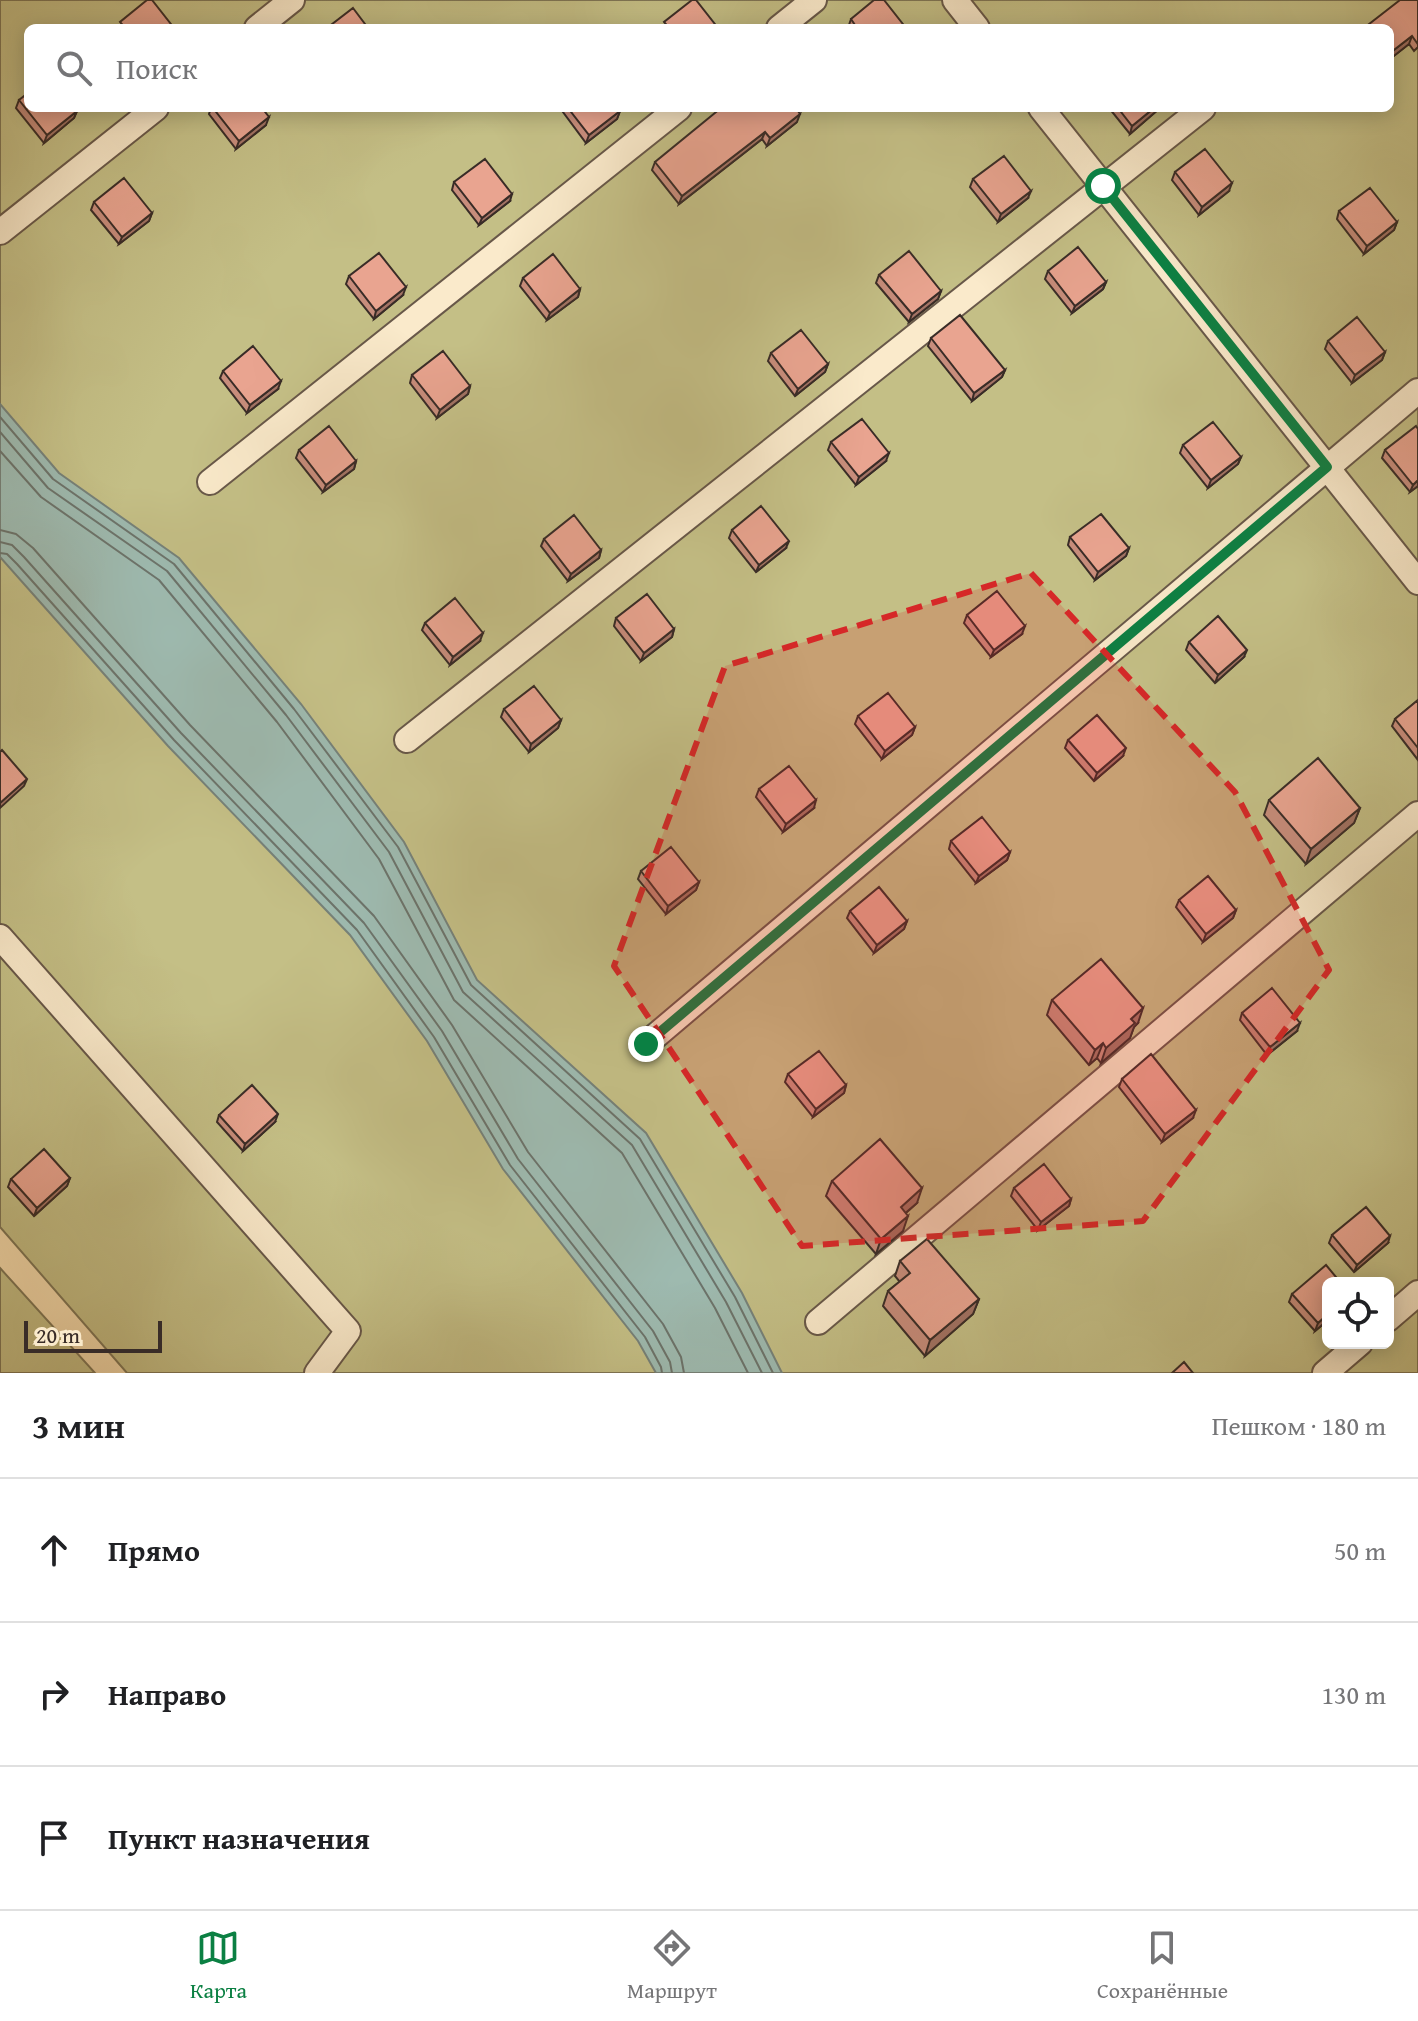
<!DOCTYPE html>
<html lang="ru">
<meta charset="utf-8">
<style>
body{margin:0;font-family:"Gentium Book Plus",serif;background:#f2f2f2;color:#202124}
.controls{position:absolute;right:24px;bottom:24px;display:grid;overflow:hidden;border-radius:12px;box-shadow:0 4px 20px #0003}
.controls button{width:72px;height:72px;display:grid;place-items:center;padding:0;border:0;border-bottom:2px solid #e0e0e0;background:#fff;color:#202124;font:40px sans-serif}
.scale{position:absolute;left:24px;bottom:20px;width:138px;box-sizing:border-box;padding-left:8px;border:4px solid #392c27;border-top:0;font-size:22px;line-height:28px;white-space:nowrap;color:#392c27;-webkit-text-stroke:6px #faeacb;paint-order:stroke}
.stop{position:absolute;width:24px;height:24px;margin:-18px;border:6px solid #0b8043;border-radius:50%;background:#fff}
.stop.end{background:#0b8043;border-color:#fff;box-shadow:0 2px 8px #0008}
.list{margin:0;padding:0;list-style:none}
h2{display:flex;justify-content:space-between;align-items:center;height:104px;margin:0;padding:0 32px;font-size:34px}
h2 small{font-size:26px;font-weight:400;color:#757577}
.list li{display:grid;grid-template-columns:52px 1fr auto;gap:24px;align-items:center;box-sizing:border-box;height:144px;padding:0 32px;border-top:2px solid #e0e0e0}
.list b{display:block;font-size:30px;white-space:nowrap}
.list em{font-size:26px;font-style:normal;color:#757577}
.icon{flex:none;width:44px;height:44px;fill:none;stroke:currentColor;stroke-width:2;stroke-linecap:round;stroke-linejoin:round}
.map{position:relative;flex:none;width:1418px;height:1373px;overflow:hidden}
.search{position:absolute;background:#fff;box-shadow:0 4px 20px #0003;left:24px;right:24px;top:24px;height:88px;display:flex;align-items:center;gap:20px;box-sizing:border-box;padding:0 28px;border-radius:12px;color:#757577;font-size:30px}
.sheet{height:536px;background:#fff}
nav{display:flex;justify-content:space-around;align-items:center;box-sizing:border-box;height:112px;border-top:2px solid #e0e0e0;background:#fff;font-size:22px;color:#757577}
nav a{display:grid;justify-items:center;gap:4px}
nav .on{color:#0b8043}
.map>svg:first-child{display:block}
.green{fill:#c4bf86;stroke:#7e7656;stroke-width:2;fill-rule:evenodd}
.water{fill:#9ebbb1;stroke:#76827a;stroke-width:2}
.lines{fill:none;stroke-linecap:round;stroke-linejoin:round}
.shore{stroke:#6c746c;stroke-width:2}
.lane-casing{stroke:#685849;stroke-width:28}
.lane{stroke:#faeacb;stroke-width:24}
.wall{fill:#c88d7c;stroke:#392c27;stroke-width:2}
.shaded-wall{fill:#a37365;stroke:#392c27;stroke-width:2}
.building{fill:#e9a490;stroke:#392c27;stroke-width:2}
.route{stroke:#0b8043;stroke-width:10}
.marked{fill:#d62828;fill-opacity:0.2;stroke:#d62828;stroke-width:6;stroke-dasharray:16 10;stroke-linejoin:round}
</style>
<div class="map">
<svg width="1418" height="1373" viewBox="0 0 1418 1373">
<rect width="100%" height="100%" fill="#f7deaf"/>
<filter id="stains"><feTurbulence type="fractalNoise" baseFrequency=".0025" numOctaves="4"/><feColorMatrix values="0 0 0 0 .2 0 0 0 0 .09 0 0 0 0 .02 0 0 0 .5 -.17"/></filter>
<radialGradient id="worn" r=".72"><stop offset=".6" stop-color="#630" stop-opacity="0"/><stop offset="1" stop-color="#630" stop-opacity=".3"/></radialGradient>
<!-- green -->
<path class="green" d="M0,0H1418V1373H127L0,1227ZM28,28H1390V108H28ZM1328,1283H1388V1343H1328Z
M0,1268L95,1373H0Z"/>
<!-- water -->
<path class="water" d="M0,404L59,473L179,558L301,704L404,842L477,980L646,1133L742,1293L782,1373H656L638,1341L503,1169L427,1041L350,935L168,746L0,557Z"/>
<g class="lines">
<!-- shore -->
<path class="shore" d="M0,417L53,479L174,564L294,709L398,847L471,985L640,1139L735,1297L773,1373
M0,432L48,488L167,571L286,715L389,852L463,992L632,1145L726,1302L762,1373
M0,451L41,497L159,580L277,722L379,859L454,1000L622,1153L715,1308L748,1373
M0,530L16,534L33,548L190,725L374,916L452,1025L528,1152L663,1324L681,1357L684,1373
M0,542L12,545L24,557L181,733L364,923L442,1031L518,1159L653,1331L670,1362L672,1373
M0,553L7,554L17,564L174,740L357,930L434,1037L510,1165L645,1337L661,1367L662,1373"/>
<!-- lane casing -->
<g class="lane-casing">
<path id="lane" d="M955,0L977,28
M257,28L292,0
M779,28L814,0
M1041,108L1418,582
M0,232L156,108
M210,482L679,108
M407,740L1203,108
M0,937L348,1331L317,1373
M646,1044L1418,391
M1388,1319L1418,1293
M818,1322L1418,814
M1325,1373L1360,1343"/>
</g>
<!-- lane -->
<use href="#lane" class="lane"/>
</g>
<!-- wall -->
<path class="wall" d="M1418,0V47L1414,51L1409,44L1390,59V28Z
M851,19L906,28H848Z
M19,100L77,111L74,118L44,143L16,108Z
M211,108H262L266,125L236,149L209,114Z
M560,108H617L620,111L617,119L586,143Z
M1109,108H1160L1130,134Z
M797,122L767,146L762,139L679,204L652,170L655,162Z
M1175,172L1229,191L1199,215L1172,180Z
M973,179L1028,198L998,222L970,187Z
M454,182L510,201L479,225L452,190Z
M94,202L152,213L149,221L119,244L91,210Z
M1339,211L1397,222L1394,230L1364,254L1337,219Z
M1048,271L1106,282L1103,289L1072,313L1045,279Z
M879,275L941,291L938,299L909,322L876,283Z
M349,276L403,295L374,319L346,284Z
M523,278L580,289L578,297L547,320L520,286Z
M931,338L1005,370L1002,377L972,401L928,346Z
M1328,341L1385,352L1382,360L1352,383L1325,349Z
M771,353L828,364L825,372L795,396L768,361Z
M223,371L278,389L247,413L220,378Z
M412,375L470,386L468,394L437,418L410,383Z
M1418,429V486L1410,492L1382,458L1385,450Z
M831,442L886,461L856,485L828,450Z
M1183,445L1241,457L1238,464L1208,488L1180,453Z
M299,450L356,461L354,469L323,492L296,458Z
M732,530L786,548L756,572L729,538Z
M1070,537L1129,548L1126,556L1095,580L1068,545Z
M544,539L601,550L599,558L568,581L541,546Z
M967,615L1022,634L991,657L964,623Z
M616,618L674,629L672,637L641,661L614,626Z
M425,623L480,641L450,665L422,630Z
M1189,642L1244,657L1215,683L1186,650Z
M1418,700V760L1392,726L1395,719Z
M504,709L561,720L558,728L529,752L501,717Z
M858,716L915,727L912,735L882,759L855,724Z
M1068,740L1123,756L1094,781L1065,748Z
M759,789L814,808L783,832L756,797Z
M1269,800L1360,808L1354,823L1306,864L1264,815Z
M951,841L1010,852L1007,860L976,883L949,849Z
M641,871L699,882L696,890L666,914L638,879Z
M1179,900L1236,910L1233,918L1203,942L1176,907Z
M850,911L907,921L904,929L874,953L847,918Z
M1052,1000L1138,1023L1134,1027L1130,1038L1101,1063L1097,1058L1089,1065L1047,1015Z
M1242,1013L1297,1031L1267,1055L1240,1020Z
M788,1074L846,1085L844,1093L813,1117L785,1082Z
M1122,1079L1193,1118L1162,1142L1119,1087Z
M219,1115L275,1122L243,1151L217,1122Z
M70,1178L67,1186L34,1216L8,1187L11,1179Z
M832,1181L917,1203L906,1213L903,1231L876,1254L826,1196Z
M1014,1188L1071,1199L1069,1206L1038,1230L1011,1196Z
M1332,1235L1388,1243L1354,1272L1329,1243Z
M900,1261L979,1299L973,1314L925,1356L883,1306L888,1291L900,1282L895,1276Z
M1292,1294L1328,1320L1315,1331L1289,1302Z"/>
<!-- shaded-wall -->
<path class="shaded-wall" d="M1412,36L1409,44L1390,59V53Z
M1154,108H1160L1130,134L1132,126Z
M77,111L74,118L44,143L47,135Z
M620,111L617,119L586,143L589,135Z
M800,114L797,122L767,146L770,138Z
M269,117L266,125L236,149L239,141Z
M765,132L762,139L679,204L682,196Z
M1232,183L1229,191L1199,215L1202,207Z
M1031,191L1028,198L998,222L1001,214Z
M512,194L510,201L479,225L482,218Z
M152,213L149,221L119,244L122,237Z
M1397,222L1394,230L1364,254L1367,246Z
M1106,282L1103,289L1072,313L1075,306Z
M406,287L403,295L374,319L376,311Z
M580,289L578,297L547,320L550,313Z
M941,291L938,299L909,322L912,314Z
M1385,352L1382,360L1352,383L1355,375Z
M828,364L825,372L795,396L798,389Z
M1005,370L1002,377L972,401L974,393Z
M281,381L278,389L247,413L250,405Z
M470,386L468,394L437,418L440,410Z
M889,453L886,461L856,485L859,477Z
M1241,457L1238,464L1208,488L1211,480Z
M356,461L354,469L323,492L326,485Z
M1418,480V486L1410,492L1413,485Z
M789,541L786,548L756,572L759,565Z
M1129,548L1126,556L1095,580L1098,572Z
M601,550L599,558L568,581L571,574Z
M1025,626L1022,634L991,657L994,650Z
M674,629L672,637L641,661L644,653Z
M483,633L480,641L450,665L453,657Z
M1247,650L1244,657L1215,683L1218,675Z
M561,720L558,728L529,752L531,744Z
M915,727L912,735L882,759L885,751Z
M1126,748L1123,756L1094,781L1097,773Z
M27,779L24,786L0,808V803Z
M816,800L814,808L783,832L786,824Z
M1360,808L1354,823L1306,864L1311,849Z
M1010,852L1007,860L976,883L979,876Z
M699,882L696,890L666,914L668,906Z
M1236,910L1233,918L1203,942L1206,934Z
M907,921L904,929L874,953L877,945Z
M1143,1008L1138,1023L1134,1027L1130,1038L1101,1063L1106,1048L1131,1019Z
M1300,1023L1297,1031L1267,1055L1270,1047Z
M1103,1043L1097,1058L1089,1065L1095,1050Z
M846,1085L844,1093L813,1117L816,1109Z
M1196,1110L1193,1118L1162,1142L1165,1134Z
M278,1114L275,1122L243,1151L245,1144Z
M70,1178L67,1186L34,1216L37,1208Z
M922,1188L917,1203L895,1222L901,1207Z
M1071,1199L1069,1206L1038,1230L1041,1222Z
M908,1216L903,1231L876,1254L881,1239Z
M1390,1236L1388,1243L1354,1272L1357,1265Z
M979,1299L973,1314L925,1356L930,1340Z
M1328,1314V1320L1315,1331L1318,1323Z"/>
<!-- building -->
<path class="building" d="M147,0H152L174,28H125L120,22Z
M692,0H696L718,28H669L664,22Z
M874,0H884L906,28H857L851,19Z
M1400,0H1418V42L1417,43L1412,36L1390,53V28H1364Z
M353,8L368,28H327Z
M28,93V108H74L77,111L47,135L19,100Z
M213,108H262L269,117L239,141Z
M568,108H617L620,111L589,135Z
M721,108H796L800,114L770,138L765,132L682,196L655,162Z
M1118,108H1154L1132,126Z
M1205,149L1232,183L1202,207L1175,172Z
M1004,156L1031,191L1001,214L973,179Z
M485,159L512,194L482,218L454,182Z
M124,178L152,213L122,237L94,202Z
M1370,188L1397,222L1367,246L1339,211Z
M1078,247L1106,282L1075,306L1048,271Z
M909,251L941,291L912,314L879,275Z
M379,253L406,287L376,311L349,276Z
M553,254L580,289L550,313L523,278Z
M960,315L1005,370L974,393L931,338Z
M1357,317L1385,352L1355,375L1328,341Z
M801,330L828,364L798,389L771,353Z
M253,346L281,381L250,405L223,371Z
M443,351L470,386L440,410L412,375Z
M862,419L889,453L859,477L831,442Z
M1213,422L1241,457L1211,480L1183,445Z
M329,426L356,461L326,485L299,450Z
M1416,426L1418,429V480L1413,485L1385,450Z
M761,506L789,541L759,565L732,530Z
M1101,514L1129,548L1098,572L1070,537Z
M574,515L601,550L571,574L544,539Z
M997,591L1025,626L994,650L967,615Z
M647,594L674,629L644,653L616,618Z
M455,598L483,633L453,657L425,623Z
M1218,616L1247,650L1218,675L1189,642Z
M534,686L561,720L531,744L504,709Z
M888,693L915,727L885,751L858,716Z
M1418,700V748L1395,719Z
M1097,715L1126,748L1097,773L1068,740Z
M2,750L27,779L0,803V752Z
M1318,758L1360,808L1311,849L1269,800Z
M789,766L816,800L786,824L759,789Z
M982,817L1010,852L979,876L951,841Z
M671,847L699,882L668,906L641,871Z
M1208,876L1236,910L1206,934L1179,900Z
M879,887L907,921L877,945L850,911Z
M1101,959L1143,1008L1131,1019L1135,1023L1106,1048L1103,1043L1095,1050L1052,1000Z
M1272,988L1300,1023L1270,1047L1242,1013Z
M819,1051L846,1085L816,1109L788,1074Z
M1151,1054L1196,1110L1165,1134L1122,1079Z
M252,1085L278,1114L245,1144L219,1115Z
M880,1139L922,1188L901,1207L908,1216L881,1239L832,1181Z
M44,1149L70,1178L37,1208L11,1179Z
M1044,1164L1071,1199L1041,1222L1014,1188Z
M1366,1207L1390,1236L1357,1265L1332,1235Z
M927,1239L979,1299L930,1340L888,1291L910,1273L900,1261Z
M1326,1265L1341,1283H1328V1314L1318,1323L1292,1294Z
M1184,1362L1193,1373H1172Z"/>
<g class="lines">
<!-- route -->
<path class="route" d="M646,1044L1327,467L1103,186"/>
</g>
<!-- marked area -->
<path class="marked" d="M1031,573L1235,792L1329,970L1143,1221L802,1246L614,966L725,666Z"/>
<rect width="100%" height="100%" filter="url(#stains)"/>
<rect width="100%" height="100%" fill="url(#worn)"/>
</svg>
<div class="controls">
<button><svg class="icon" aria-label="locate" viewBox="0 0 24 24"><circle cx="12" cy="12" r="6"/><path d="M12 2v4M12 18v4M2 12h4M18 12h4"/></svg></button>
</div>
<div class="scale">20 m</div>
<div class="stop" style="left:1103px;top:186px"></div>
<div class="stop end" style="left:646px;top:1044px"></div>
<div class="search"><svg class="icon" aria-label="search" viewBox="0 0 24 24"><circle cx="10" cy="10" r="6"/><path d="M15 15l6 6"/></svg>Поиск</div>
</div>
<section class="sheet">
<h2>3 мин<small>Пешком · 180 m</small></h2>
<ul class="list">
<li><svg class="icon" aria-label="ahead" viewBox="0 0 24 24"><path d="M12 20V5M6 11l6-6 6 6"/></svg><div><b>Прямо</b></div><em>50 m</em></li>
<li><svg class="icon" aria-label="right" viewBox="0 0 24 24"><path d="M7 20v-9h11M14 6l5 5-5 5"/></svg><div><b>Направо</b></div><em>130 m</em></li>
<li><svg class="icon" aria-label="arrive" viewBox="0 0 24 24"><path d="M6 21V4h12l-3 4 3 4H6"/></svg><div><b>Пункт назначения</b></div></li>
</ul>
</section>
<nav>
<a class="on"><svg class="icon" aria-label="map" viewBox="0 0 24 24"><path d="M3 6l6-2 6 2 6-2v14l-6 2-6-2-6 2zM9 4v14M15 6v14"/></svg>Карта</a>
<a><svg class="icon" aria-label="directions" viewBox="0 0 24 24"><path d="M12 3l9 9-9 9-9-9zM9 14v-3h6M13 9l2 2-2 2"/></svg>Маршрут</a>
<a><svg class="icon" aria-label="saved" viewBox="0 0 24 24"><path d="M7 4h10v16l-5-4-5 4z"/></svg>Сохранённые</a>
</nav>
